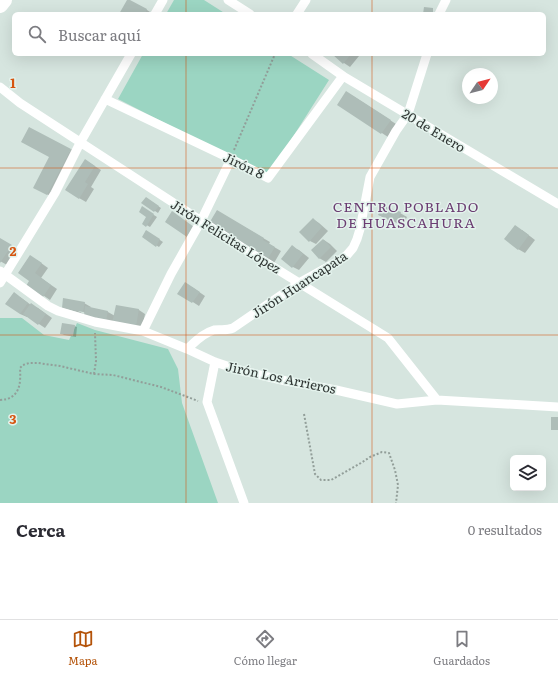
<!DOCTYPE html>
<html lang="es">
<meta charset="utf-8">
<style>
body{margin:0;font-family:Literata,serif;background:#f7f7f7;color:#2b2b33}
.controls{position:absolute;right:12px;bottom:12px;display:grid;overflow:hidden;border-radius:6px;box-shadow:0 4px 16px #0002}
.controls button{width:36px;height:36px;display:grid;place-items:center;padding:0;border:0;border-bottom:1px solid #e1e1e2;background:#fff;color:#2b2b33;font:20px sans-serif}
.compass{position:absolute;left:462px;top:68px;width:36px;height:36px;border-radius:50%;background:#fff;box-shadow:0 4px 16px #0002;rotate:55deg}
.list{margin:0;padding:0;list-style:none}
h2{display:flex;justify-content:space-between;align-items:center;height:52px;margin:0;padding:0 16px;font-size:17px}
h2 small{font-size:13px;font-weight:400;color:#7c7c81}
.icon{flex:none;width:22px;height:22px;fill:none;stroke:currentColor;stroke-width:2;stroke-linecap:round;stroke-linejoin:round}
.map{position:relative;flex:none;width:558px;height:503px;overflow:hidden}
.search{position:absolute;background:#fff;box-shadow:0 4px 16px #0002;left:12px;right:12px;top:12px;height:44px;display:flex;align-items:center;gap:10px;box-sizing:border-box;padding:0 14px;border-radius:6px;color:#7c7c81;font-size:15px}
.sheet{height:116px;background:#fff}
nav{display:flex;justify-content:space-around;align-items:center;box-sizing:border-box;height:56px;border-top:1px solid #e1e1e2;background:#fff;font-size:11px;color:#7c7c81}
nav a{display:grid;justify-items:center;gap:2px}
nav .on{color:#b45309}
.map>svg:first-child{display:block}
.green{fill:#9bd5c2}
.shadow{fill:#0003}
.building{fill:#aebdb8}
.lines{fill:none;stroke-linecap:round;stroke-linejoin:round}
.path{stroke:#929e99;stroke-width:2;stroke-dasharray:2 2;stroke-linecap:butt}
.minor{stroke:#fff;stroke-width:9}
.trunk{stroke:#fff;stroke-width:16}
.grid{fill:none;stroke:#d65510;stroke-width:1;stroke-opacity:0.55}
.labels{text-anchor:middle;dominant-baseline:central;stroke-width:3;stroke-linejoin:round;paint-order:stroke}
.street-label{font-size:13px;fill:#2f3533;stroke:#e3f2ec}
.neighbourhood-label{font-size:14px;letter-spacing:1px;fill:#6b3d72;stroke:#e3f2ec}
.grid-label{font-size:13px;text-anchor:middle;font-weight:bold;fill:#d65510;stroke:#e3f2ec;stroke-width:3;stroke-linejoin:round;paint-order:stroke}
</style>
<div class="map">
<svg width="558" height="503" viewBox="0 0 558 503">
<rect width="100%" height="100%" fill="#d6e5df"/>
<!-- green -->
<path class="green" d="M174,0H204L226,14H166Z
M143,54H288L329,80L268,176L118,99Z
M0,318H22L44,335L69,340L77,323L95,330L168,349L178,369L182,403L218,503H0Z"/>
<!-- shadow -->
<path class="shadow" d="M128,0L147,10L153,14H120Z
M333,54H357L359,56L350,67L344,63Z
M353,96L396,124L388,137L339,105Z
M71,149L77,153L54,198L41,191Z
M85,160L101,170L91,187L94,189L86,202L79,198Z
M149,200L161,208L158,213L143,203Z
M143,208L157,217L150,227L143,223L148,217Z
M217,211L270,242L269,244L281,251L274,263L209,225Z
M400,213L407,217L403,225L386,219L379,215Z
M313,219L319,223L328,231L316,244L310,241Z
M522,230L535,240L525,253L518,249Z
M146,231L163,242L159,247L143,237Z
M0,239L17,250L7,265L0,261Z
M324,240L330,244L337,251L326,262L319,258Z
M292,247L299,250L309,258L299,270L293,267Z
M37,260L48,268L41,278L57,289L50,300L28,285Z
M192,287L205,296L199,306L179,293Z
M20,297L31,305L38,308L52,318L45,328L27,316V317L20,314Z
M84,303L91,307L90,308L108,312L115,316L117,306L139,310L145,314L142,330L113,322L85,313L79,309L78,311L84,314L63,308Z
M74,326L77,327L76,337L64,335L62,333Z"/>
<!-- building -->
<path class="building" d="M127,0H130L147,9L145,14H119Z
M424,7L433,8V14H423Z
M332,54H351L343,64Z
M346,91L391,120L381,134L337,105Z
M29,127L71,149L47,195L33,188L49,157L21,142Z
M85,159L95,166L85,182L88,184L79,199L65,190Z
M146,197L159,206L154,212L141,203Z
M382,205L401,212L397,222L378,215Z
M142,206L154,214L146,227L142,224L146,217L139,212Z
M217,210L264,238L263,240L275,247L267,260L208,225Z
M172,211L194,227L187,237L165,222Z
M313,218L322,227L309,242L299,232Z
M515,225L529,235L518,250L504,239Z
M146,230L160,239L156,247L142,237Z
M0,238L12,245L0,263Z
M323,239L331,247L319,259L311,250Z
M292,245L303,254L292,268L281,259Z
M30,255L42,263L35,273L51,285L43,297L26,286L29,281L18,273Z
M185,282L200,292L192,303L177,294Z
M14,292L28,303L20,314L5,304Z
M63,298L85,302L83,312L62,308Z
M31,303L46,314L38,325L23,314Z
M116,305L139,309L136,327L112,323Z
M85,306L108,311L106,321L84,316Z
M62,323L75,325L73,336L60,334Z
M551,417H558V430H551Z"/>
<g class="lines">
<!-- path -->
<path class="path" d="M234,150L275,54
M94,374L96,361L95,333
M0,400C20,399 21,384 20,368L23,365L29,363H38L60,366L94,374L113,375L161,387L193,399L198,401
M304,414L315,474L321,480H331L361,463L370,457L382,452L389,453L395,470L398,485L396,503"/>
<!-- minor -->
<path class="minor" d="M228,0L250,14
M155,14L163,0
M297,14L306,0
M439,14L446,0
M312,54L343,76L558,204
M0,87L20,103L246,250L388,338L437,400
M105,99L231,159L268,178L343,76
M0,271L48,306L58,311L95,322L143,331L187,349L215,362L239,370L286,381L336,390L397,404L437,400L558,407
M0,283L55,193L80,143L131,54
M143,331L171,274L201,221L231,159
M187,349C195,342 203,333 214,330C220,329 226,331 233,328L299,283L337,262L347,255L353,248L357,239L360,229L370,177L396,131L408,114L427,54
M215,362L207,402L244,503"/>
<!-- trunk -->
<path class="trunk" d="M0,5L4,0"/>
</g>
<!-- grid -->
<path class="grid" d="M186,0V14M372,0V14M186,54V503M372,54V503M0,168H558M0,335H558"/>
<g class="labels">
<!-- street labels -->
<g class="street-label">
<text transform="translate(434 130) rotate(31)">20 de Enero</text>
<text transform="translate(244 165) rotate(26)">Jirón 8</text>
<text transform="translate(226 236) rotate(32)">Jirón Felicitas López</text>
<text transform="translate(299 284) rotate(-33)">Jirón Huancapata</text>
<text transform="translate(281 377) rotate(12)">Jirón Los Arrieros</text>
</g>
<!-- neighbourhood labels -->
<g class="neighbourhood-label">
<text x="406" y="206">CENTRO POBLADO<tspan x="406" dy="16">DE HUASCAHURA</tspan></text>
</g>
</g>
<g class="grid-label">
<text x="13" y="88">1</text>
<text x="13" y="256">2</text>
<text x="13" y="424">3</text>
</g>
</svg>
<div class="controls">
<button><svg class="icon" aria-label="layers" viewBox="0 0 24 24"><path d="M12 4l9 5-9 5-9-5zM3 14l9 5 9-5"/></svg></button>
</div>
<svg class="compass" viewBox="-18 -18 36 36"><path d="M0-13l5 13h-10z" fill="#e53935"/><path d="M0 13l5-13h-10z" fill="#7c7c81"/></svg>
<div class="search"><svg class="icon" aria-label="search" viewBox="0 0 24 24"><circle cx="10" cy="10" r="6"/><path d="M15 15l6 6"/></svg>Buscar aquí</div>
</div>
<section class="sheet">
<h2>Cerca<small>0 resultados</small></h2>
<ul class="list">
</ul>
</section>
<nav>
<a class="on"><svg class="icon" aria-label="map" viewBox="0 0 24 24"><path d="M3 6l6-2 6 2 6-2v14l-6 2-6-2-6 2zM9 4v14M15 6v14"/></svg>Mapa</a>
<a><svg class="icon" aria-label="directions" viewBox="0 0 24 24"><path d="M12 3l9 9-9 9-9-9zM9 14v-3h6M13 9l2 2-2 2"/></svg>Cómo llegar</a>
<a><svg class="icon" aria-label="saved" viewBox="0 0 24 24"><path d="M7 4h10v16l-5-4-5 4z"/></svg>Guardados</a>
</nav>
